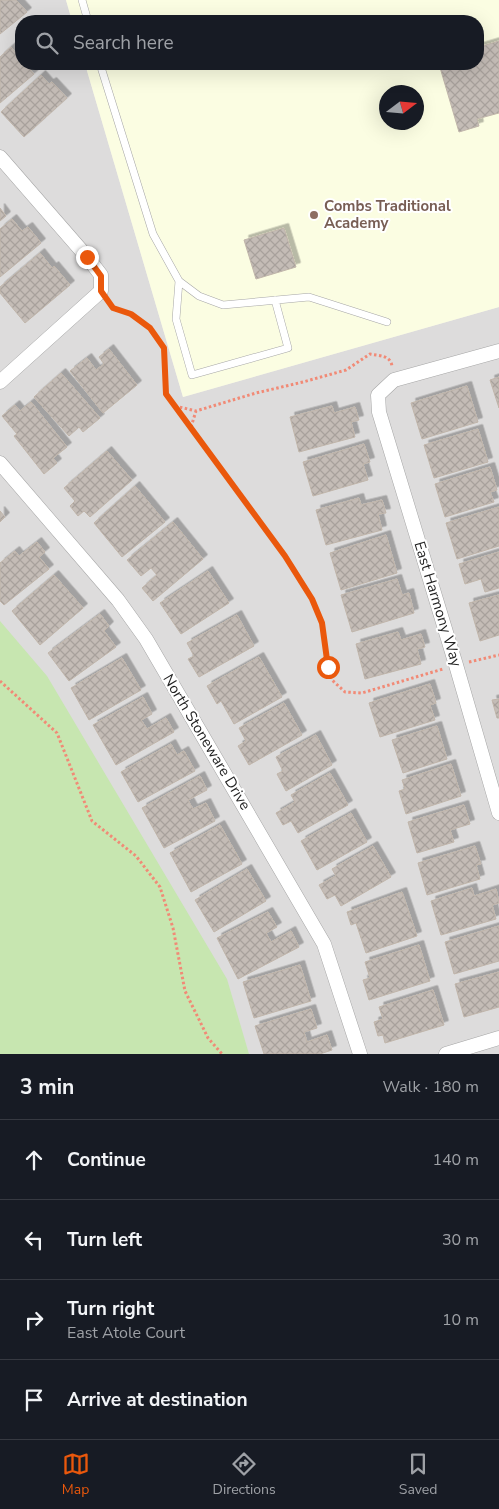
<!DOCTYPE html>
<meta charset="utf-8">
<style>
body{margin:0;font-family:"Nunito Sans",sans-serif;background:#242831;color:#f1f3f6}
.compass{position:absolute;left:379px;top:85px;width:45px;height:45px;border-radius:50%;background:#171b24;box-shadow:0 5px 20px #0002;rotate:74deg}
.stop{position:absolute;width:15px;height:15px;margin:-11px;border:4px solid #ea580c;border-radius:50%;background:#fff}
.stop.end{background:#ea580c;border-color:#fff;box-shadow:0 1px 5px #0008}
.list{margin:0;padding:0;list-style:none}
h2{display:flex;justify-content:space-between;align-items:center;height:65px;margin:0;padding:0 20px;font-size:21px}
h2 small{font-size:16px;font-weight:400;color:#9ea1a6}
.list li{display:grid;grid-template-columns:32px 1fr auto;gap:15px;align-items:center;box-sizing:border-box;height:80px;padding:0 20px;border-top:1px solid #363941}
.list b{display:block;font-size:19px;white-space:nowrap}
.list p{margin:0;font-size:16px;white-space:nowrap;color:#9ea1a6}
.list em{font-size:16px;font-style:normal;color:#9ea1a6}
.icon{flex:none;width:28px;height:28px;fill:none;stroke:currentColor;stroke-width:2;stroke-linecap:round;stroke-linejoin:round}
.map{position:relative;flex:none;width:499px;height:1054px;overflow:hidden}
.search{position:absolute;background:#171b24;box-shadow:0 5px 20px #0002;left:15px;right:15px;top:15px;height:55px;display:flex;align-items:center;gap:12px;box-sizing:border-box;padding:0 18px;border-radius:20px;color:#9ea1a6;font-size:19px}
.sheet{height:385px;background:#171b24}
nav{display:flex;justify-content:space-around;align-items:center;box-sizing:border-box;height:70px;border-top:1px solid #363941;background:#171b24;font-size:14px;color:#9ea1a6}
nav a{display:grid;justify-items:center;gap:2px}
nav .on{color:#ea580c}
.map>svg:first-child{display:block}
.residential{fill:#dddcdc}
.education{fill:#fbfde2;fill-rule:evenodd}
.grass{fill:#c7e6b0}
.building{fill:url(#building-cross-hatch);stroke:#c0b5aa;filter:url(#shadow)}
.lines{fill:none;stroke-linecap:round;stroke-linejoin:round}
.lane-casing{stroke:#a6a6a6;stroke-width:8}
.street-casing{stroke:#a6a6a6;stroke-width:15}
.path{stroke:#f18a76;stroke-width:3;stroke-dasharray:2.5 2.5;stroke-linecap:butt}
.lane{stroke:#fff;stroke-width:7}
.street{stroke:#fff;stroke-width:14}
.route{stroke:#ea580c;stroke-width:6}
.education-dot{fill:#8d6e63;stroke:#fff;stroke-width:2}
.labels{text-anchor:middle;dominant-baseline:central;stroke-width:4;stroke-linejoin:round;paint-order:stroke}
.education-label{font-size:15px;font-weight:bold;fill:#785e54;stroke:#fff;text-anchor:start}
.street-label{font-size:15px;fill:#1f1f1f;stroke:#fff}
</style>
<div class="map">
<svg width="499" height="1054" viewBox="0 0 499 1054">
<defs>
<pattern id="building-cross-hatch" width="8" height="8" patternUnits="userSpaceOnUse" patternTransform="scale(1.25)"><rect width="8" height="8" fill="#c4bcb6"/><path d="M0 0l8 8M0 8l8-8" fill="none" stroke="#a8a19c"/></pattern>
<filter id="shadow"><feDropShadow dx="4.5" dy="-4.5" stdDeviation="0" flood-color="#0004"/></filter>
</defs>
<rect width="100%" height="100%" fill="#efede6"/>
<!-- residential -->
<path class="residential" d="M0,0H66L72,21H21V64H85L183,397L499,307V1054H0Z"/>
<!-- education -->
<path class="education" d="M66,0H499V307L183,397L85,64H478V21H72ZM386,92H416V122H386Z"/>
<!-- grass -->
<path class="grass" d="M0,621L47,676L227,979L249,1054H0Z"/>
<!-- building -->
<path class="building" d="M0,0H16L27,12L0,34Z
M478,41L479,47L499,41V113L477,119L479,126L459,132L439,64H478Z
M11,47L21,60V64H25L34,74L0,103V57Z
M41,75L49,84L52,82L67,98L24,137L1,112Z
M0,208L6,216L0,221Z
M12,219L22,231L28,227L41,243L0,277V229Z
M284,228L296,267L256,279L244,240Z
M40,253L52,268L54,266L70,285L25,323L0,293V287Z
M109,349L137,385L103,413L70,371L87,358L96,370L104,364L99,357Z
M61,373L100,418L83,432L79,427L69,436L34,397Z
M499,377V408L490,380Z
M467,386L478,422L422,439L411,403Z
M31,402L67,447L53,458L57,463L44,474L14,436L17,434L2,416L15,405L20,411Z
M332,406L334,413L355,407L359,420L351,422L355,437L299,452L290,417Z
M478,429L488,462L434,478L424,445Z
M364,444L370,462L363,464L368,480L313,496L303,462Z
M107,451L132,480L90,517L84,511L78,516L70,506L75,501L64,488Z
M490,467L497,490L490,492L494,502L445,517L435,484Z
M135,486L165,522L122,557L94,523Z
M359,498L361,505L382,500L386,513L378,514L382,530L326,545L316,510Z
M499,507V546L457,559L446,523Z
M0,511L5,517L0,522Z
M173,522L203,559L153,601L142,588L157,575L151,568L141,576L127,560Z
M386,535L397,573L341,590L330,553Z
M37,542L45,552L39,557L49,569L4,605L0,601V563L15,551L19,556Z
M499,552V588L485,592L481,579L465,584L459,564Z
M208,571L229,603L181,634L160,603Z
M54,575L83,608L40,645L12,611Z
M397,579L402,595L409,593L414,613L352,632L341,595Z
M499,595V635L480,641L469,603Z
M100,614L109,626L104,631L116,647L69,681L48,653Z
M237,615L254,646L199,677L188,659L194,656L187,643Z
M398,632L401,640L421,634L425,647L417,649L421,664L365,679L356,644Z
M259,657L282,697L234,724L221,701L217,704L207,686Z
M122,658L141,690L89,720L71,688Z
M430,684L436,703L430,705L435,720L380,737L369,703Z
M143,697L152,714L141,720L147,729L166,718L174,732L116,765L93,725Z
M499,699V718H497L492,700Z
M284,703L302,735L249,765L238,746L246,741L239,728Z
M437,726L447,759L403,773L392,740Z
M316,735L332,765L286,791L277,774L283,771L276,757Z
M171,744L177,755L184,751L195,771L138,802L121,772Z
M451,764L461,796L406,814L399,791L405,789L402,780Z
M330,773L348,805L298,833L291,821L283,825L276,813L295,802L291,795Z
M200,776L207,790L188,800L193,809L206,803L215,821L164,848L142,808Z
M464,805L470,824L450,830L454,842L417,853L408,822Z
M351,813L367,842L317,870L301,841Z
M220,825L242,864L191,892L170,853Z
M373,846L391,877L341,906L335,895L327,899L319,885L336,876L332,869Z
M475,846L481,864L476,865L480,879L427,895L418,863Z
M247,869L266,901L214,932L195,900Z
M472,888L474,896L496,889L499,903L492,905L496,919L441,935L431,901Z
M402,892L417,936L366,953L356,923L351,925L347,912Z
M268,912L277,927L266,933L271,942L291,931L299,947L238,979L217,938Z
M499,926V961L454,974L445,942Z
M419,945L430,981L369,1000L363,980L370,978L365,962Z
M300,965L311,1001L254,1018L243,982Z
M499,972V1007L464,1017L455,984Z
M433,990L444,1025L385,1043L383,1035L378,1036L374,1022L383,1019L379,1007Z
M311,1009L317,1028L304,1032L307,1042L327,1035L332,1050L320,1054H264L255,1026Z"/>
<g class="lines">
<!-- lane casing -->
<g class="lane-casing">
<path id="lane" d="M82,0L88,21
M100,64L153,234L179,281L199,296L223,305L309,297L387,322
M179,281L176,319L192,375L288,348L275,300"/>
</g>
<!-- street casing -->
<g class="street-casing">
<path id="street" d="M0,157L87,257L101,275V291L0,382
M499,351L394,380L378,395L379,412L456,665L499,813
M0,463L118,600L146,639L324,944L360,1054
M446,1054L499,1038"/>
</g>
<!-- path -->
<path class="path" d="M110,304L113,308L131,314L150,328L164,347L166,394L285,556L312,599L322,623L328,667L332,680L345,692L362,693L443,669
M175,406L196,411L256,393L303,382L346,370L370,354C380,356 390,355 392,366
M191,427L196,411
M469,662L499,655
M0,681L57,733L92,821L136,856L160,887L173,928L185,991L208,1038L222,1054"/>
<!-- lane -->
<use href="#lane" class="lane"/>
<!-- street -->
<use href="#street" class="street"/>
</g>
<g class="lines">
<!-- route -->
<path class="route" d="M87,257L101,276V291L113,308L131,314L150,328L164,348L166,394L285,556L312,599L322,623L328,667"/>
</g>
<!-- markers -->
<circle class="education-dot" cx="314" cy="215" r="5"/>
<g class="labels">
<!-- education labels -->
<g class="education-label">
<text x="324" y="206">Combs Traditional<tspan x="324" dy="17">Academy</tspan></text>
</g>
<!-- street labels -->
<g class="street-label">
<text transform="translate(438 604) rotate(73)">East Harmony Way</text>
<text transform="translate(207 742) rotate(59)">North Stoneware Drive</text>
</g>
</g>
</svg>
<svg class="compass" viewBox="-18 -18 36 36"><path d="M0-13l5 13h-10z" fill="#e53935"/><path d="M0 13l5-13h-10z" fill="#9ea1a6"/></svg>
<div class="stop" style="left:328px;top:667px"></div>
<div class="stop end" style="left:87px;top:257px"></div>
<div class="search"><svg class="icon" aria-label="search" viewBox="0 0 24 24"><circle cx="10" cy="10" r="6"/><path d="M15 15l6 6"/></svg>Search here</div>
</div>
<section class="sheet">
<h2>3 min<small>Walk · 180 m</small></h2>
<ul class="list">
<li><svg class="icon" aria-label="ahead" viewBox="0 0 24 24"><path d="M12 20V5M6 11l6-6 6 6"/></svg><div><b>Continue</b></div><em>140 m</em></li>
<li><svg class="icon" aria-label="left" viewBox="0 0 24 24"><path d="M17 20v-9H6M10 6l-5 5 5 5"/></svg><div><b>Turn left</b></div><em>30 m</em></li>
<li><svg class="icon" aria-label="right" viewBox="0 0 24 24"><path d="M7 20v-9h11M14 6l5 5-5 5"/></svg><div><b>Turn right</b><p>East Atole Court</p></div><em>10 m</em></li>
<li><svg class="icon" aria-label="arrive" viewBox="0 0 24 24"><path d="M6 21V4h12l-3 4 3 4H6"/></svg><div><b>Arrive at destination</b></div></li>
</ul>
</section>
<nav>
<a class="on"><svg class="icon" aria-label="map" viewBox="0 0 24 24"><path d="M3 6l6-2 6 2 6-2v14l-6 2-6-2-6 2zM9 4v14M15 6v14"/></svg>Map</a>
<a><svg class="icon" aria-label="directions" viewBox="0 0 24 24"><path d="M12 3l9 9-9 9-9-9zM9 14v-3h6M13 9l2 2-2 2"/></svg>Directions</a>
<a><svg class="icon" aria-label="saved" viewBox="0 0 24 24"><path d="M7 4h10v16l-5-4-5 4z"/></svg>Saved</a>
</nav>
